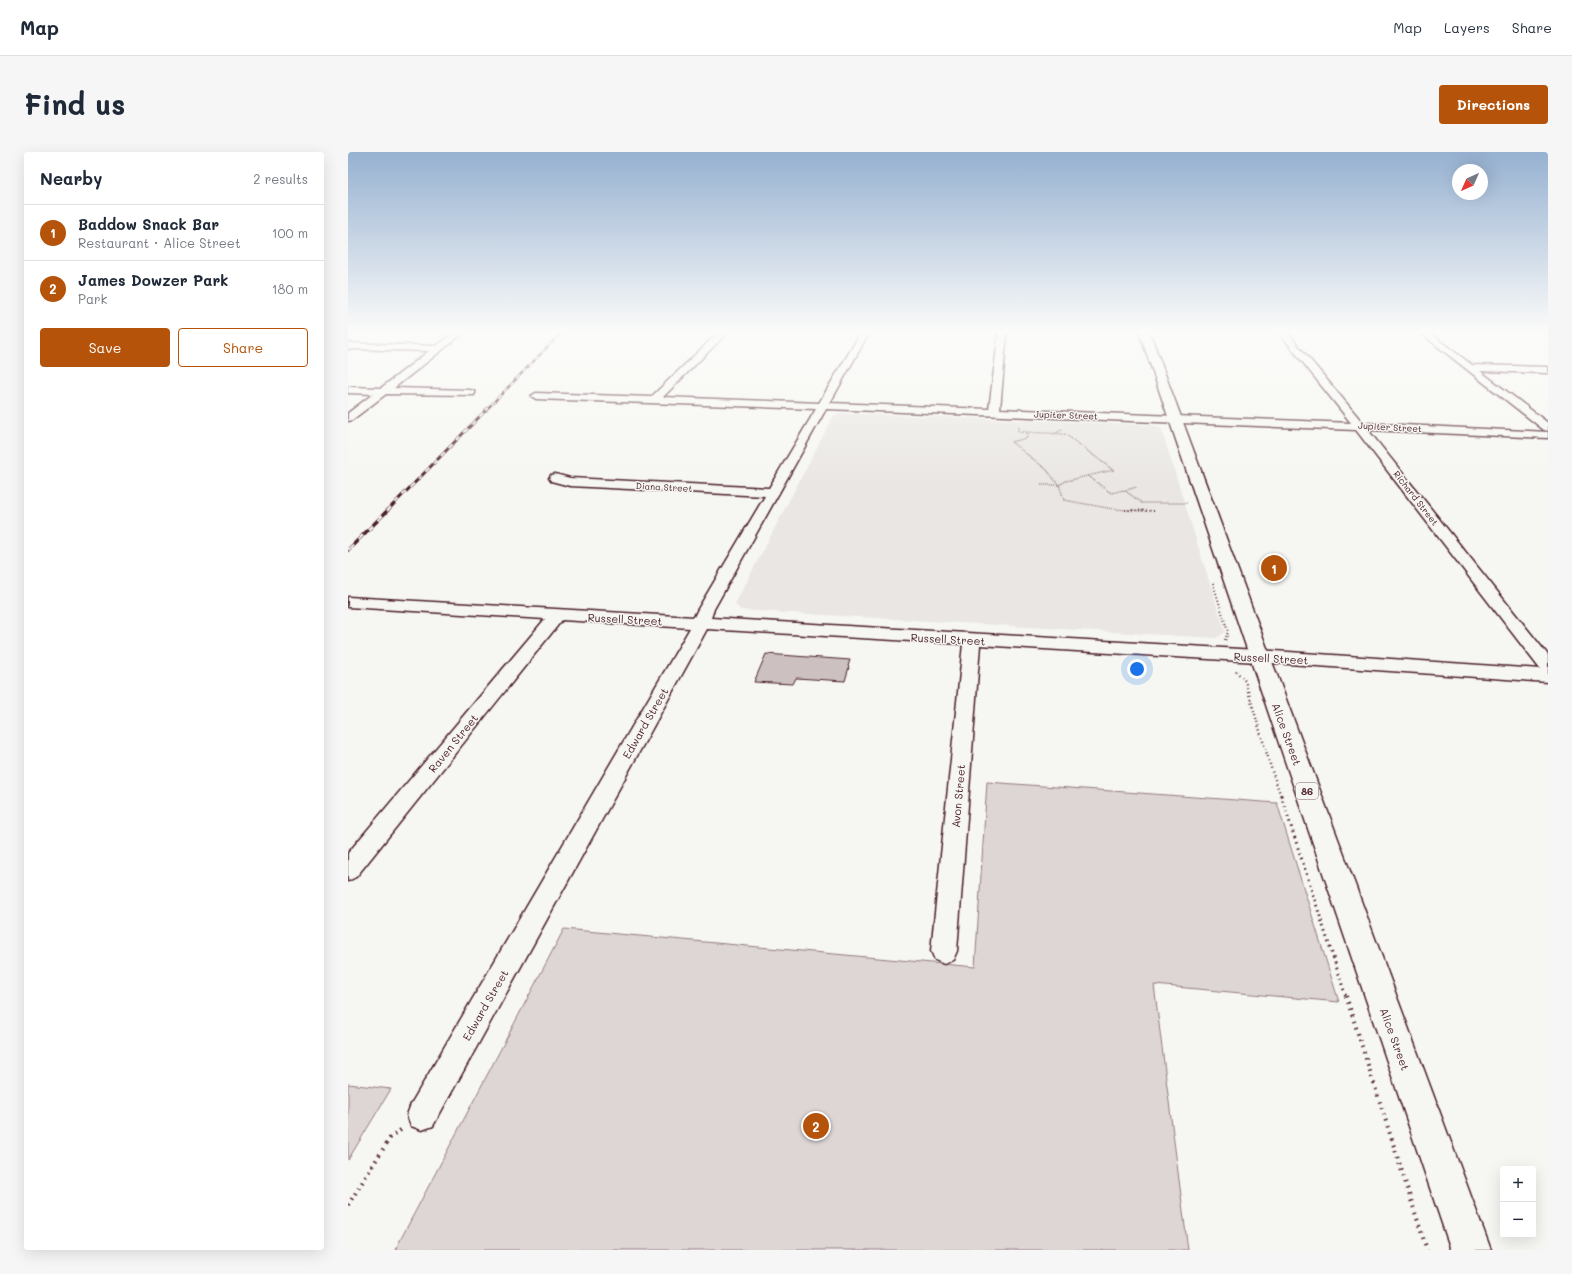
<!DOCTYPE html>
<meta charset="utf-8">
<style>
body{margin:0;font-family:Mali,sans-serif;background:#f6f6f7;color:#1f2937}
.controls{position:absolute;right:12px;bottom:12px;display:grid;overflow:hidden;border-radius:4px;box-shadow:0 4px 16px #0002}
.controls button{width:36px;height:36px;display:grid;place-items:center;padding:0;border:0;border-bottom:1px solid #e0e1e3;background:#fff;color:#1f2937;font:20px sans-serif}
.compass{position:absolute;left:1104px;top:12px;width:36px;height:36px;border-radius:50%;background:#fff;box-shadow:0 4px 16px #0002;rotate:225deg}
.you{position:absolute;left:789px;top:517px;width:14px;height:14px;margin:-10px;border:3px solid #fff;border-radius:50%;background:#1a73e8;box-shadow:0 0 0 6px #1a73e833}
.badge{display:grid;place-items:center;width:26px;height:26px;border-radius:50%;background:#b45309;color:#fff;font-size:13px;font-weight:700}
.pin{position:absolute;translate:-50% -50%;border:2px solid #fff;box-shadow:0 1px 4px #0006}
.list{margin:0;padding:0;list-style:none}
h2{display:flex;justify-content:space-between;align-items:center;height:52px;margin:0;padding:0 16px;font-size:17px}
h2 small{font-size:13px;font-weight:400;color:#747a83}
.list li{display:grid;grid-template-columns:26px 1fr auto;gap:12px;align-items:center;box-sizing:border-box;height:56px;padding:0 16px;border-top:1px solid #e0e1e3}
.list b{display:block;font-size:15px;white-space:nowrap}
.list p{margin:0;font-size:13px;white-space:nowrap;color:#747a83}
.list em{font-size:13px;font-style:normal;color:#747a83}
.actions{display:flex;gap:8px;padding:12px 16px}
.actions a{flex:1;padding:9px 0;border:1px solid #b45309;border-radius:4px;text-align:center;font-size:14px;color:#b45309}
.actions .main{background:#b45309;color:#fff}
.map{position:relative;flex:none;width:1200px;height:1098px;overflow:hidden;border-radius:4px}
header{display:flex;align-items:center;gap:24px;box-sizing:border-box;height:56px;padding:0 20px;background:#fff;border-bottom:1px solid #e0e1e3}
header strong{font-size:19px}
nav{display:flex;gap:22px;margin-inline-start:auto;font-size:14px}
.intro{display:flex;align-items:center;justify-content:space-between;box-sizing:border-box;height:96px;padding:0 24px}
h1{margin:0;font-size:28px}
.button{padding:10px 18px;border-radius:4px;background:#b45309;color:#fff;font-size:14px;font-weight:700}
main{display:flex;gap:24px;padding:0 24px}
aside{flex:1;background:#fff;border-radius:4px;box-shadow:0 4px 16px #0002}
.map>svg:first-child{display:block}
.built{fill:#e9e6e3}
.green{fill:#ddd6d5;stroke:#947a80}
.building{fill:#ccc1c0;stroke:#4a1f2b}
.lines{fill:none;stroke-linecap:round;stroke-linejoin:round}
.minor-casing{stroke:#4a1f2b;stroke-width:3}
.primary-casing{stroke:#4a1f2b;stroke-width:3}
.path-far4{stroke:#4a1f2b;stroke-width:1.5;stroke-dasharray:0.5 1.5;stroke-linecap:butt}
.path-far3{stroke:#4a1f2b;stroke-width:2;stroke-dasharray:1 2.5;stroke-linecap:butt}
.path-far2{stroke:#4a1f2b;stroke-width:2.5;stroke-dasharray:1 3;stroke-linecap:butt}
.path-far1{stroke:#4a1f2b;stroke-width:3;stroke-dasharray:1.5 4;stroke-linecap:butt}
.path{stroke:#4a1f2b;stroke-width:4;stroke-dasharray:1.5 5;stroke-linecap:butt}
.minor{fill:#f6f6f2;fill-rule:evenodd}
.primary{fill:#f6f6f2;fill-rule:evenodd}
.rail-far2-casing{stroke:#4a1f2b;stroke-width:2.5}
.rail-far1-casing{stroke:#4a1f2b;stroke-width:3}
.rail-casing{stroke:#4a1f2b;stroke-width:3.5}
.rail-far2{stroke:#f6f6f2;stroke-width:1.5;stroke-dasharray:4.5;stroke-linecap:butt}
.rail-far1{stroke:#f6f6f2;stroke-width:2;stroke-dasharray:5.5;stroke-linecap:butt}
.rail{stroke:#f6f6f2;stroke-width:2.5;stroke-dasharray:7;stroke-linecap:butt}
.labels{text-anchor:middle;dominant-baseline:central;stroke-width:3;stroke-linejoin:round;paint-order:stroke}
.far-street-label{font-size:9px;fill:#4a1f2b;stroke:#f6f6f2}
.shield{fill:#f6f6f2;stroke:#7e6067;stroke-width:1}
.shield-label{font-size:10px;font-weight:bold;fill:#4a1f2b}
.street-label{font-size:11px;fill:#4a1f2b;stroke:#f6f6f2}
</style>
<header>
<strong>Map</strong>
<nav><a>Map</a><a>Layers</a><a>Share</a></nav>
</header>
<div class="intro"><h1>Find us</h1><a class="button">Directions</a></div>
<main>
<aside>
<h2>Nearby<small>2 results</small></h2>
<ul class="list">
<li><span class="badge">1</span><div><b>Baddow Snack Bar</b><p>Restaurant · Alice Street</p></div><em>100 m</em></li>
<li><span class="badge">2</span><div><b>James Dowzer Park</b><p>Park</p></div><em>180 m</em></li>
</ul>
<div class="actions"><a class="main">Save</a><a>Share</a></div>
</aside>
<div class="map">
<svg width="1200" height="1098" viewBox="0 0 1200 1098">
<rect width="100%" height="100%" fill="#f6f6f2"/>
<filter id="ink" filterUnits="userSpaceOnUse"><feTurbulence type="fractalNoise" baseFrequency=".025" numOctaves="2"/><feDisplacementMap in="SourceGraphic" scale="8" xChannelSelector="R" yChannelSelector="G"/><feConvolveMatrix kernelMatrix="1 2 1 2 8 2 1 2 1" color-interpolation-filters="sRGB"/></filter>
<g filter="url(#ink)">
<!-- built -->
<path class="built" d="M493,261L805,273L813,276L877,480L868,486L393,458L387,452L486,263Z"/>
<!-- green -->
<path class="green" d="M639,630L929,651L991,850L806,833L840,1098H47L216,777L627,815Z
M0,932L43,937L0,1008Z"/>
<!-- building -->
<path class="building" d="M418,502L502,508L500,514L501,515L497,529L448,526L445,532L406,530Z"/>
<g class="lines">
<!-- minor casing -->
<g class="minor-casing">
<path id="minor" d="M109,179H118L46,236L122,238L126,239L127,241L126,243L38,242L4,268L0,269V261L25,242L0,241V235L33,236L81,199L0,197V191L88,194Z
M372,179H381L315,245L471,251L514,179H522L482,251L641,257L651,179H659L652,257L1003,271L930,179H938L1015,271L1200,280V286L1020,278L1200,503V530L926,511L632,493L609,799L605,808L596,812L587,808L583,799L615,492L359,477L85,974L74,978L63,974L59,963L63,952L342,476L214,468L8,725L0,729V701L197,467L0,455V445L346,465L350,457L417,344L222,334L203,329L201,326L203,323L207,322L222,326L421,336L468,257L188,247L183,244L188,241L303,245ZM478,257L1008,278L1192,517L926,499L363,466L366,457Z
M1070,179H1079L1124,213L1200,215V221L1132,219L1200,271V279L1196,278Z"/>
</g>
<!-- primary casing -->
<g class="primary-casing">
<path id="primary" d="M791,179H801L1143,1098H1103Z"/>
</g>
<!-- path-far4 -->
<path class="path-far4" d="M670,274V279L674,281
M674,280L718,282
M679,281V286L663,290L698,317L711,333L716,348L765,357L798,359
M706,282L716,277
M740,324L763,341L776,338L794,351H839
M693,333H711L718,329L765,318L717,282
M778,338L789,335"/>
<!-- path-far3 -->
<path class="path-far3" d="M777,358L807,359
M865,431L880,480L878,485"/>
<!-- path-far2 -->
<path class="path-far2" d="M877,488L879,484
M888,519L897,529L924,619L933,644"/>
<!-- path-far1 -->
<path class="path-far1" d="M933,643L998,845"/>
<!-- path -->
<path class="path" d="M998,844L1079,1098
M0,1053L42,986L54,977"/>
<!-- minor -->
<use href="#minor" class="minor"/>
<!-- primary -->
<use href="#primary" class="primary"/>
<!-- rail-far2 casing -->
<g class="rail-far2-casing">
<path id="rail-far2" d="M137,259L215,179"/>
</g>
<!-- rail-far1 casing -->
<g class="rail-far1-casing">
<path id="rail-far1" d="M39,359L138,258"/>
</g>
<!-- rail casing -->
<g class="rail-casing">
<path id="rail" d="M0,398L40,358"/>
</g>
<!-- rail-far2 -->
<use href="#rail-far2" class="rail-far2"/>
<!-- rail-far1 -->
<use href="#rail-far1" class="rail-far1"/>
<!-- rail -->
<use href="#rail" class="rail"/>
</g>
</g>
<!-- sky -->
<linearGradient id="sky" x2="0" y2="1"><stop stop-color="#96b1d1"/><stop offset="0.54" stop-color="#fbfbf9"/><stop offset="1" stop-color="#fbfbf9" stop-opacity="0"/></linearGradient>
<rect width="1200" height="333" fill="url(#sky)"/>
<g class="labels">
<!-- far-street labels -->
<g class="far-street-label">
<text transform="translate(718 263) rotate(2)">Jupiter Street</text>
<text transform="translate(1042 275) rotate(3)">Jupiter Street</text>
<text transform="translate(316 335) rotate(3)">Diana Street</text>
<text transform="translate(1068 346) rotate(52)">Richard Street</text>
</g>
<!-- shield labels -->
<rect class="shield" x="948" y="631" width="22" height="16" rx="3"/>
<g class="shield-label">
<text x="959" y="639">86</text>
</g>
<!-- street labels -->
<g class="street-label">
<text transform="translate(277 467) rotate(3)">Russell Street</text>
<text transform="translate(600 487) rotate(3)">Russell Street</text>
<text transform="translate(923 506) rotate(3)">Russell Street</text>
<text transform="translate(297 571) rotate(-60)">Edward Street</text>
<text transform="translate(939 582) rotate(70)">Alice Street</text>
<text transform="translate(105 591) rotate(-51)">Raven Street</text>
<text transform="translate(610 644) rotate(-85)">Avon Street</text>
<text transform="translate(137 853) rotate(-60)">Edward Street</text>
<text transform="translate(1047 887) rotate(70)">Alice Street</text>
</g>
</g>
</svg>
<div class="controls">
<button>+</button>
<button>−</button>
</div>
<svg class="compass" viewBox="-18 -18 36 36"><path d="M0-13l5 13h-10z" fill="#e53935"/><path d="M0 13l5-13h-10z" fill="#747a83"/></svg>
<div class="you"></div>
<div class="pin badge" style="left:926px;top:416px">1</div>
<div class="pin badge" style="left:468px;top:974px">2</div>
</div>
</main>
